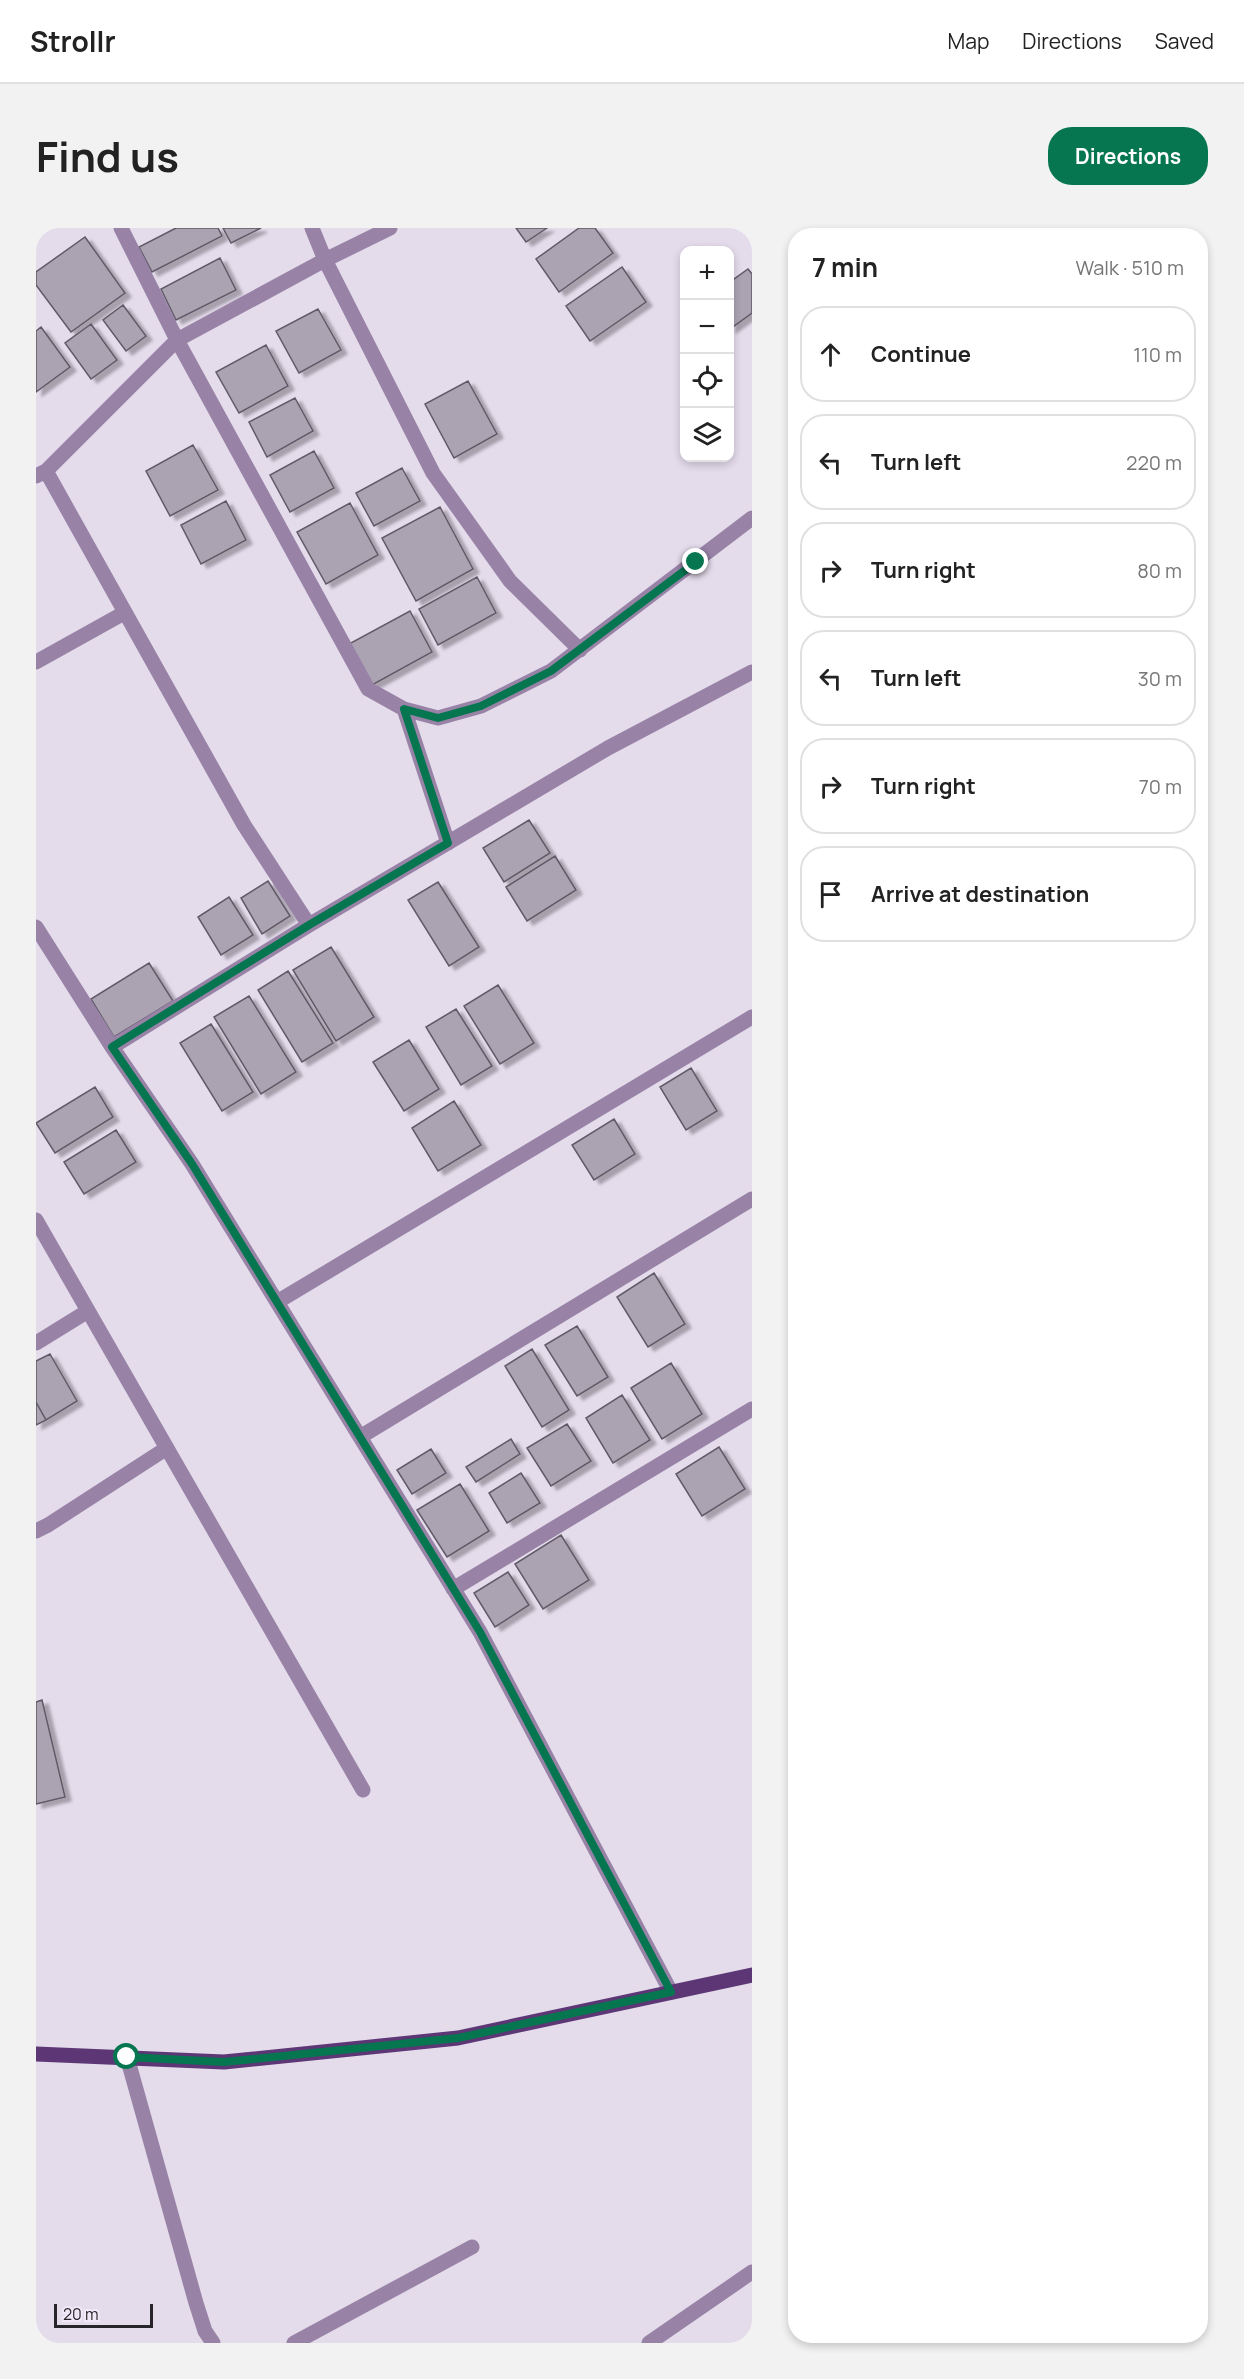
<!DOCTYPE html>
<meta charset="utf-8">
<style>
body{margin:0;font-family:Manrope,sans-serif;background:#f2f2f2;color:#222}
.controls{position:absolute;right:18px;top:18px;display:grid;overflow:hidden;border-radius:12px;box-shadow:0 3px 9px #0003}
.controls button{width:54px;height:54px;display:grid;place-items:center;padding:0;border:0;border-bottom:2px solid #e0e0e0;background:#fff;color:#222;font:30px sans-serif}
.scale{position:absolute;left:18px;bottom:15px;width:99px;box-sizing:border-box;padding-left:6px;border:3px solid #28252a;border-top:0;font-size:16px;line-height:21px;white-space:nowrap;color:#28252a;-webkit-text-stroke:4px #f1e9f8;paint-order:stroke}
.stop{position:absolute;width:18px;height:18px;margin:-14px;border:4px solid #067651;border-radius:50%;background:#fff}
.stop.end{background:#067651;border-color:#fff;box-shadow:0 2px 6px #0008}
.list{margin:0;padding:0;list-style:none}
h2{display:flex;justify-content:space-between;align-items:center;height:78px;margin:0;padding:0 24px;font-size:26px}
h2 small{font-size:20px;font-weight:400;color:#767676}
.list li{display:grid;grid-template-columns:39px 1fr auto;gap:18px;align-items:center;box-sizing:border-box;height:96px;margin:0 12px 12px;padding:0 12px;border:2px solid #e0e0e0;border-radius:24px}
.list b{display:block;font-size:22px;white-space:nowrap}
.list em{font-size:20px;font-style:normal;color:#767676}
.icon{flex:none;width:33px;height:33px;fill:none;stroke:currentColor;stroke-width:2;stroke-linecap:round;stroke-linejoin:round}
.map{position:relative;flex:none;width:716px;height:2115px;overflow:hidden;border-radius:24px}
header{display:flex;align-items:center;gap:36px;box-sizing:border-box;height:84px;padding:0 30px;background:#fff;border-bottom:2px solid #e0e0e0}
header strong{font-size:28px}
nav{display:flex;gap:33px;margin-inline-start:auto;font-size:21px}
.intro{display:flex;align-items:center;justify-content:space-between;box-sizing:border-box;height:144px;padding:0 36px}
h1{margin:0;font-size:42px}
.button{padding:15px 27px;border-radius:24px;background:#067651;color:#fff;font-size:21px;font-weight:700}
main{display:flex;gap:36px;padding:0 36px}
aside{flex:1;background:#fff;border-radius:24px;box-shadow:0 3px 9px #0003}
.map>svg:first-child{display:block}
.building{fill:#aba3b2;stroke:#615a67;stroke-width:1.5;filter:url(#shadow)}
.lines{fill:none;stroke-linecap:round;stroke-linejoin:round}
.minor{stroke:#9883a7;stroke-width:15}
.major{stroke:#5c3675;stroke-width:15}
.route{stroke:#067651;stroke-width:8}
</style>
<header>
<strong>Strollr</strong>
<nav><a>Map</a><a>Directions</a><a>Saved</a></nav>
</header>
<div class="intro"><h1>Find us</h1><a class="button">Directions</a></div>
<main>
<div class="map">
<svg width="716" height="2115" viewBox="0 0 716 2115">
<defs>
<filter id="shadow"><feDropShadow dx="6" dy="4" stdDeviation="1.5" flood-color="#0004"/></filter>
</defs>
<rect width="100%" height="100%" fill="#e4dbeb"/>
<!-- building -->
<path class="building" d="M140,0H182L186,8L116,44L103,19Z
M187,0H225L195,15Z
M480,0H511L490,14Z
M543,0H559L577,25L523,64L500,31Z
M49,9L89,65L35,104L0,57V44Z
M184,30L200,62L140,92L125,61Z
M586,39L610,74L554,113L530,78Z
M712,41L716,46V85L694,101V54Z
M87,77L110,108L90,123L67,92Z
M282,81L305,122L263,145L240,103Z
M55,96L81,132L55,151L29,115Z
M5,99L34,139L0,164V103Z
M230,117L252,158L203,185L180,144Z
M432,153L461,206L418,230L389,176Z
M259,170L277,203L231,229L213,194Z
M157,217L182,262L134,288L110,243Z
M278,223L298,260L254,284L234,247Z
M366,240L384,273L338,298L320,265Z
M190,273L210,312L165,336L145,297Z
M314,275L342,327L290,356L261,304Z
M404,279L437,341L380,373L346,310Z
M441,349L460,385L402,417L383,381Z
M374,383L396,424L336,457L313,416Z
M493,592L514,625L468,654L447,620Z
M519,628L540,662L491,693L470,659Z
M232,653L254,688L226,706L205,670Z
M402,654L443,719L413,738L372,672Z
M193,669L217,707L185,727L162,689Z
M295,719L338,789L300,813L257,742Z
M113,735L137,773L78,809L55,771Z
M252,743L297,815L266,834L222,762Z
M462,757L498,815L464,836L428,778Z
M213,768L260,844L225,866L178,789Z
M420,781L456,838L425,857L390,799Z
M175,796L217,864L186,883L144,815Z
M373,812L403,861L368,883L337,834Z
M655,840L681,883L650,902L624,859Z
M59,859L77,889L19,925L0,895Z
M418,873L445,917L402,943L376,900Z
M578,891L599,926L558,952L536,917Z
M80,902L100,934L48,966L28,934Z
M618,1045L649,1096L612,1119L581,1069Z
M541,1098L572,1149L541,1168L509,1117Z
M496,1121L533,1182L506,1199L469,1138Z
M14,1126L41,1173L10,1192L0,1174V1133Z
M635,1135L666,1186L626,1211L595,1160Z
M586,1167L614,1212L577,1235L550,1190Z
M0,1174L10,1192L0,1197Z
M531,1196L555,1233L515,1258L491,1220Z
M475,1211L484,1226L440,1254L430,1239Z
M683,1219L709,1261L666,1288L640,1246Z
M395,1221L410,1245L376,1266L361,1242Z
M485,1245L504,1275L471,1295L453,1265Z
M424,1256L453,1303L411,1329L381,1282Z
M525,1307L553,1352L507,1381L479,1336Z
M472,1344L493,1377L459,1399L438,1365Z
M6,1472L29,1569L0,1576V1474Z"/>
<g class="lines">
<!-- minor -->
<path class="minor" d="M85,0L141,112L332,461L368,481L402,490L445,478L515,443L716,290
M276,0L289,32L397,245L474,353L544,422
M10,243L208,597L273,697
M0,248L10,243L141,112L289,32L354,0
M0,434L88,385
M368,481L412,615
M0,699L76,819L156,936L444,1404L635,1764
M76,819L273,697L572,520L716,444
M0,992L327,1562
M241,1074L716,789
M0,1115L52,1083
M324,1209L716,971
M0,1303L12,1297L131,1220
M417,1361L716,1181
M91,1829L160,2075L169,2103L177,2115
M258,2115L436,2019
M613,2115L716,2044"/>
<!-- major -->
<path class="major" d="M0,1826L188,1834L422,1810L716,1747"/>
</g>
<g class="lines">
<!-- route -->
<path class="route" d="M91,1829L188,1834L422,1810L635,1764L444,1404L156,936L76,819L273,697L412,615L368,481L402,490L445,478L515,443L660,334"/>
</g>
</svg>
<div class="controls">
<button>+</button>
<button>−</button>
<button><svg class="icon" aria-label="locate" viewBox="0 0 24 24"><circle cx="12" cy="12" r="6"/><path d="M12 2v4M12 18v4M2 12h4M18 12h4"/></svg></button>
<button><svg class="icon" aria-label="layers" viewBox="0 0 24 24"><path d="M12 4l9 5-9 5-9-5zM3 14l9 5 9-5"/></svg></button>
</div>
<div class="scale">20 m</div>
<div class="stop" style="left:91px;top:1829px"></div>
<div class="stop end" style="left:660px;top:334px"></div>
</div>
<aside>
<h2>7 min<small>Walk · 510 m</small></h2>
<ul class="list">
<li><svg class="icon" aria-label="ahead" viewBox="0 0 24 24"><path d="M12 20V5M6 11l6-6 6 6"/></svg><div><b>Continue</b></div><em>110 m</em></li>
<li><svg class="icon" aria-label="left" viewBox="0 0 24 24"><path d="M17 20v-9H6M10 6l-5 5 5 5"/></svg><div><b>Turn left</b></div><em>220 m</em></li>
<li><svg class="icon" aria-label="right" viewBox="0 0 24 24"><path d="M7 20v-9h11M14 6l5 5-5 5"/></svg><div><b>Turn right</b></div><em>80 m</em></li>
<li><svg class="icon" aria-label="left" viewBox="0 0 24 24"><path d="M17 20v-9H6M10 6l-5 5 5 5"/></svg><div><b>Turn left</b></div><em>30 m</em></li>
<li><svg class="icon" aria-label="right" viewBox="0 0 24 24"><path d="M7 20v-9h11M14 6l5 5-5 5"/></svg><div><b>Turn right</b></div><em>70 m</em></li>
<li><svg class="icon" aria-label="arrive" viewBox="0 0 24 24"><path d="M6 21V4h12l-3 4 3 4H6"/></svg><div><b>Arrive at destination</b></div></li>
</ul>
</aside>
</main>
